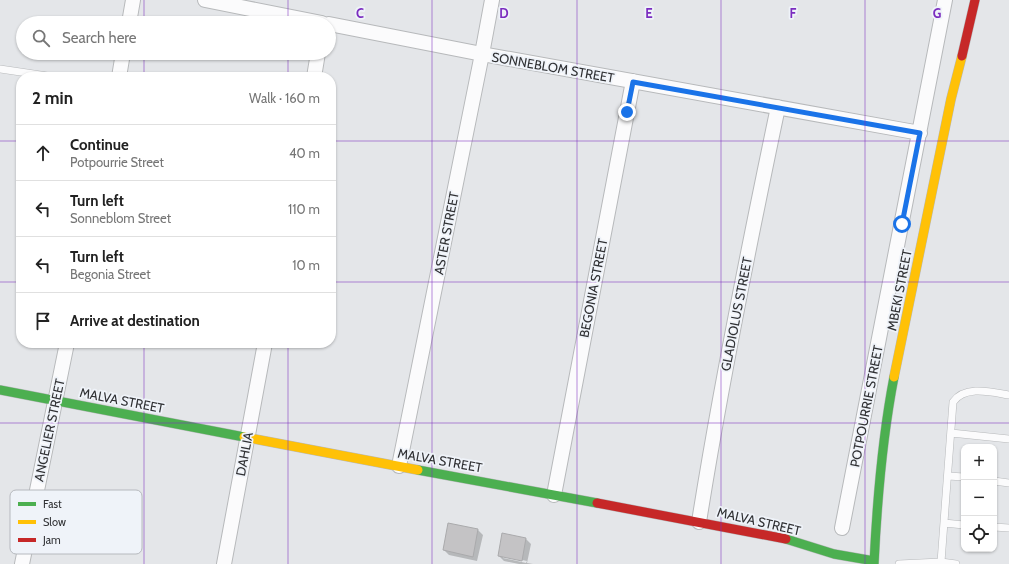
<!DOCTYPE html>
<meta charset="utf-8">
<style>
body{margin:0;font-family:Cabin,sans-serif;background:#f2f2f2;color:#222}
.controls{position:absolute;right:12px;bottom:12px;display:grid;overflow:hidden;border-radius:8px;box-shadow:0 1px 3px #0004}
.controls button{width:36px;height:36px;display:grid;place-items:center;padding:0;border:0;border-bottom:1px solid #e0e0e0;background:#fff;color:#222;font:20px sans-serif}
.stop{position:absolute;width:12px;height:12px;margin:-9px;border:3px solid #1a73e8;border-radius:50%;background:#fff}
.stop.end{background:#1a73e8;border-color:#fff;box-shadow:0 1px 4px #0008}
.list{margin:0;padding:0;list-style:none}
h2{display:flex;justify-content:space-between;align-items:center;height:52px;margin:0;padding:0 16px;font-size:17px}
h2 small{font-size:13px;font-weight:400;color:#767676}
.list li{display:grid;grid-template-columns:26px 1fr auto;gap:12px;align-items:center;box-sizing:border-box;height:56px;padding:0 16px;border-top:1px solid #e0e0e0}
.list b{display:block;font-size:15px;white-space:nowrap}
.list p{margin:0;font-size:13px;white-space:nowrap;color:#767676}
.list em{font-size:13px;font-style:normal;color:#767676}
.icon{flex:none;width:22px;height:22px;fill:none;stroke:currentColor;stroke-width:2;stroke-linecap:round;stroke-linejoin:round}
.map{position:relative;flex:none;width:1009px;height:564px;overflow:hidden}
.search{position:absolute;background:#fff;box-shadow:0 1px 3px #0004;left:16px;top:16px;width:320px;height:44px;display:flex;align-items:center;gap:10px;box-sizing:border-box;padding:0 14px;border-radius:22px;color:#767676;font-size:15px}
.panel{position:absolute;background:#fff;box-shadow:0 1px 3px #0004;left:16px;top:72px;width:320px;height:276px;border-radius:16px}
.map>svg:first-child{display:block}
.shadow{fill:#0003;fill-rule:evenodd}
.building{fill:#c4c3c5;stroke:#aaaaac}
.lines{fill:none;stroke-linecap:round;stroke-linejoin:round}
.lane-casing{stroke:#b7b9bb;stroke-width:8}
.street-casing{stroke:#b7b9bb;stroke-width:16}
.fast-casing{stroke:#b7b9bb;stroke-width:10}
.slow-casing{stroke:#b7b9bb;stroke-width:10}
.jam-casing{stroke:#b7b9bb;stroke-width:10}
.lane{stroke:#fbfbfc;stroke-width:7}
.street{stroke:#fbfbfc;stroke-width:14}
.fast{stroke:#4caf50;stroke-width:9}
.slow{stroke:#ffc107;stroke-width:9}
.jam{stroke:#c62828;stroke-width:9}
.route{stroke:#1a73e8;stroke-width:5}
.grid{fill:none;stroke:#7b2cbf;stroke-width:1;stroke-opacity:0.55}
.labels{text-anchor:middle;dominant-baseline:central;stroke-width:3.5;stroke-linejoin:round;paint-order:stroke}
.street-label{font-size:13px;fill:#303134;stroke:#eff3f9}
.key{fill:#eff3f9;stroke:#b6b9be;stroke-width:1}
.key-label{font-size:11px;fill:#303134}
.grid-label{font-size:13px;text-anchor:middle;font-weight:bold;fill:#7b2cbf;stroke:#eff3f9;stroke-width:3.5;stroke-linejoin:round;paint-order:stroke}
</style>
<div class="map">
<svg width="1009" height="564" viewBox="0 0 1009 564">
<rect width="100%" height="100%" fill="#e4e6e9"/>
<!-- shadow -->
<path class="shadow" d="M449,524L478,530L483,535L477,561L449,555L444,550Z
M503,535L526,539L531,544L527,563L533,564H519L504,561L499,556ZM503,556L527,561L526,563L503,558Z"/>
<!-- building -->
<path class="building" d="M448,523L478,529L473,557L443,550Z
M502,533L526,538L522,561L498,556Z"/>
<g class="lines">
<!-- lane casing -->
<g class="lane-casing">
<path id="lane" d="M0,69L54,77
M951,433L1009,439
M948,476L964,477
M994,481L1009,483
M944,523L964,525
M994,527L1009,528
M941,562L953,402C965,385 991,392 1009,395
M899,564L941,562L956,564"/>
</g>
<!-- street casing -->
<g class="street-casing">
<path id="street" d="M205,0L322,23
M129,23L133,0
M329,24L482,54L920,133
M119,77L123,53
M314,77L318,53
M399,466L482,54L492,0
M554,495L633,81
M699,522C721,383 749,245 778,107
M842,528L945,0
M22,564L67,343
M224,564L265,343"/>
</g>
<!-- fast casing -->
<g class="fast-casing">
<path id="fast" d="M0,390L244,437
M418,470L597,503
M786,539L834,554L874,561
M874,564C877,501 882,439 894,377"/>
</g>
<!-- slow casing -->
<g class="slow-casing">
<path id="slow" d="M894,377L951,99L962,56
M244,437L418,470"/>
</g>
<!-- jam casing -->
<g class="jam-casing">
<path id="jam" d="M962,56L975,0
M597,503L786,539"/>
</g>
<!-- lane -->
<use href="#lane" class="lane"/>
<!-- street -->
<use href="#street" class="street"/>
<!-- fast -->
<use href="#fast" class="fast"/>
<!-- slow -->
<use href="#slow" class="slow"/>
<!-- jam -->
<use href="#jam" class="jam"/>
</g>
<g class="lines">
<!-- route -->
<path class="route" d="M627,112L633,82L920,133L902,224"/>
</g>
<!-- grid -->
<path class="grid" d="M144,0V23M288,0V23M432,0V564M577,0V564M721,0V564M865,0V564M144,53V77M288,53V77M0,141H21M331,141H1009M0,282H21M331,282H1009M144,343V564M288,343V564M0,423H1009"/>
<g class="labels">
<!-- street labels -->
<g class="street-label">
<text transform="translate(553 67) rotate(10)">SONNEBLOM STREET</text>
<text transform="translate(446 233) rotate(-79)">ASTER STREET</text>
<text transform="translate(593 288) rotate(-79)">BEGONIA STREET</text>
<text transform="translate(899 290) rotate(-79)">MBEKI STREET</text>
<text transform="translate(736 314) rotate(-79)">GLADIOLUS STREET</text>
<text transform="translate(122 400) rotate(11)">MALVA STREET</text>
<text transform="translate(866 406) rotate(-79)">POTPOURRIE STREET</text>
<text transform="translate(49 430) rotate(-78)">ANGELIER STREET</text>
<text transform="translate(244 454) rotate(-79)">DAHLIA</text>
<text transform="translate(440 460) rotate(10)">MALVA STREET</text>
<text transform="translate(759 521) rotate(13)">MALVA STREET</text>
</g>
</g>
<!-- legend -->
<rect x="10" y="490" width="132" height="64" rx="6" class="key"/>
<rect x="18" y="502" width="18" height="4" fill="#4caf50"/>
<rect x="18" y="520" width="18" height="4" fill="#ffc107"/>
<rect x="18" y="538" width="18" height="4" fill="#c62828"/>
<g class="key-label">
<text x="43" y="508">Fast</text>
<text x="43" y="526">Slow</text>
<text x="43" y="544">Jam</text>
</g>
<g class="grid-label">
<text x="360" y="18">C</text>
<text x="504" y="18">D</text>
<text x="649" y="18">E</text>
<text x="793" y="18">F</text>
<text x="937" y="18">G</text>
</g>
</svg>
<div class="controls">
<button>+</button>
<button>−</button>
<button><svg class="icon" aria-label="locate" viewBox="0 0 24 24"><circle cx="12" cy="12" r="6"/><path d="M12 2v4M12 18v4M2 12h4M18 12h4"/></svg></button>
</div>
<div class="stop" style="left:902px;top:224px"></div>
<div class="stop end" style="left:627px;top:112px"></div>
<div class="search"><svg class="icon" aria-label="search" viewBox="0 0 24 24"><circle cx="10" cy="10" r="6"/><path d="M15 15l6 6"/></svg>Search here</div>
<section class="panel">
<h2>2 min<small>Walk · 160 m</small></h2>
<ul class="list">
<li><svg class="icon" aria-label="ahead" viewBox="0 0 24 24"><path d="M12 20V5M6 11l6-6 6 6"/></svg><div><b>Continue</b><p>Potpourrie Street</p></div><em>40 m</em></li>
<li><svg class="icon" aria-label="left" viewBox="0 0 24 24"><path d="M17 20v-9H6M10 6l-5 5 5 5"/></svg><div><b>Turn left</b><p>Sonneblom Street</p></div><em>110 m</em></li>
<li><svg class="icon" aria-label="left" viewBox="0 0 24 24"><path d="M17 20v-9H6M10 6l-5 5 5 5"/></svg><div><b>Turn left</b><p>Begonia Street</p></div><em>10 m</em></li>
<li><svg class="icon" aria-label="arrive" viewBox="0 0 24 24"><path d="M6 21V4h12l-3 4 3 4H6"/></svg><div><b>Arrive at destination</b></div></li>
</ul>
</section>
</div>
